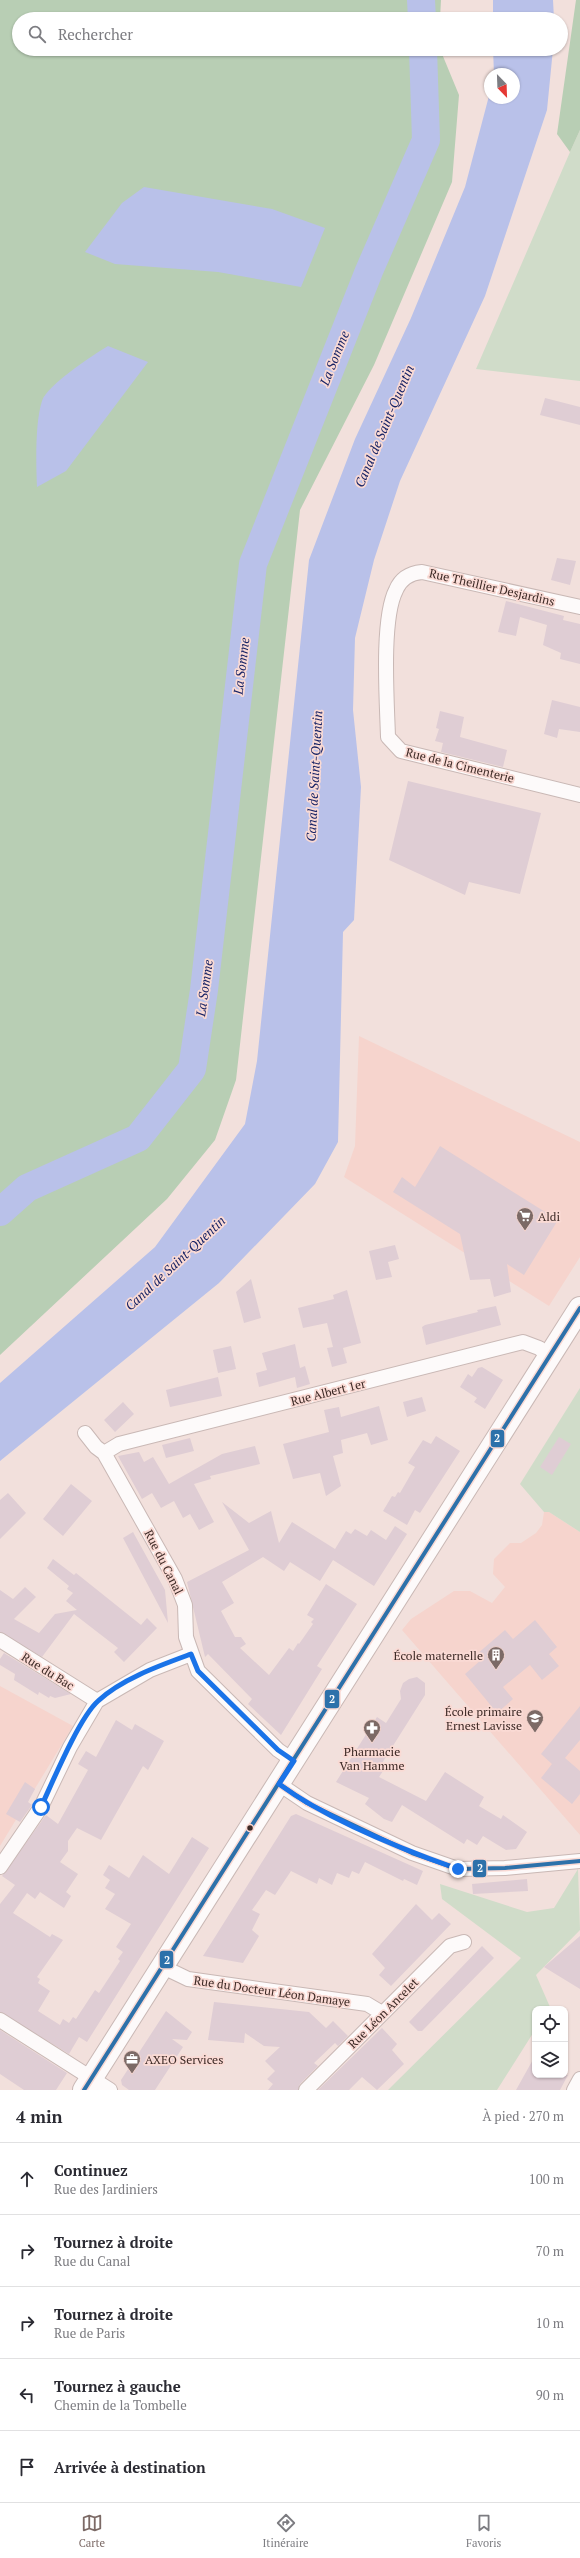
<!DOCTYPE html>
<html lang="fr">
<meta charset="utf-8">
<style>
body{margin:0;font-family:"PT Serif",serif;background:#f2f2f3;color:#2b2b33}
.controls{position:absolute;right:12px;bottom:12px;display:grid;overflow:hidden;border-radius:8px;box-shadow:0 1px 3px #0004}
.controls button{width:36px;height:36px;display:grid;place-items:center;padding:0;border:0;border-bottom:1px solid #e1e1e2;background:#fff;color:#2b2b33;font:20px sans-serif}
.compass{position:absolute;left:484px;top:68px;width:36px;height:36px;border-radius:50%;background:#fff;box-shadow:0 1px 3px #0004;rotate:157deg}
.stop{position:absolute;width:12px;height:12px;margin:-9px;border:3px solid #1a73e8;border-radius:50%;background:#fff}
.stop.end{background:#1a73e8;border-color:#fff;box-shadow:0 1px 4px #0008}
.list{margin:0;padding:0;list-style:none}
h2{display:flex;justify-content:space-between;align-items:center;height:52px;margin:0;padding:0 16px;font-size:17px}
h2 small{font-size:13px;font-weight:400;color:#7c7c81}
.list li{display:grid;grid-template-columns:26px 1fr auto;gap:12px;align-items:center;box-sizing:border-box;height:72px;padding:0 16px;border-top:1px solid #e1e1e2}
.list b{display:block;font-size:15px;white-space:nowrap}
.list p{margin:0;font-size:13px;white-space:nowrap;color:#7c7c81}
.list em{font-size:13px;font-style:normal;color:#7c7c81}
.icon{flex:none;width:22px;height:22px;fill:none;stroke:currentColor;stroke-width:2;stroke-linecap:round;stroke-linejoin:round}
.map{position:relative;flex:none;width:580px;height:2090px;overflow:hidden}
.search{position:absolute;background:#fff;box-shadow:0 1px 3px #0004;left:12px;right:12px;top:12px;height:44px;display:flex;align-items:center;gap:10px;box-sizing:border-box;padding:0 14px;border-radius:22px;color:#7c7c81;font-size:15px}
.sheet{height:412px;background:#fff}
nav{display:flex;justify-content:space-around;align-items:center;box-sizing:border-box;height:56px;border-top:1px solid #e1e1e2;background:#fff;font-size:11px;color:#7c7c81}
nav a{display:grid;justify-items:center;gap:2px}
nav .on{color:#7c6a66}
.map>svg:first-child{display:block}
.built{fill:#f6d4cd}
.green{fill:#d0dcc9}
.forest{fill:#b8ceb4}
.water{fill:#b9c1e9}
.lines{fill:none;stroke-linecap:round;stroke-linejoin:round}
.river{stroke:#b9c1e9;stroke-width:28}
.building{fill:#dfcdd4}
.street-casing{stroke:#c9b8b5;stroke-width:16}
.primary-casing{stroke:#c9b8b5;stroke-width:24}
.street{stroke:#fdfafa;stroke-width:14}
.primary{stroke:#fdfafa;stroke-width:22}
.bus-1-casing{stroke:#fadad4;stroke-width:7}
.bus-1{stroke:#2d71aa;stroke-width:4}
.route{stroke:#1a73e8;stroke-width:5}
.bus-dot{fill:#3d2a26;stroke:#fadad4;stroke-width:1.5}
.labels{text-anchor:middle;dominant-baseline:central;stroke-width:3.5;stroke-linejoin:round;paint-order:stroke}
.street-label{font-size:12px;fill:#3d2a26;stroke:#fadad4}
.poi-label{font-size:12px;fill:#3d2a26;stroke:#fadad4;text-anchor:start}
.water-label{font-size:13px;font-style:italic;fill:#172365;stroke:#fadad4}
.line-badge{stroke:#fadad4;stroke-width:1.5}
.badge-label{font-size:11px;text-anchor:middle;font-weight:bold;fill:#fff}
</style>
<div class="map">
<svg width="580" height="2090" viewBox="0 0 580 2090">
<rect width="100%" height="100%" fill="#f2e0dc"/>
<!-- built -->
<path class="built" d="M359,1036L580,1142V1257L549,1306L344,1177L355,1146Z
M544,1512H549L580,1532V1835L402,1630L411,1619L454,1591H470L492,1603L505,1587L493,1574L494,1559L510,1543H521L536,1533L542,1525Z
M0,1686L73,1726L0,1846Z"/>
<!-- green -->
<path class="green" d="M580,130V381L476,369L570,152Z
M580,1388V1532L549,1512H544L520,1484Z
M578,1869L580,1930L536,1975L550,2007L549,2009H535V2030L497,2090H388L521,1958L442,1899L440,1884L527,1912L554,1908Z"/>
<!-- forest -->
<path class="forest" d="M0,0H441L440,19H19V49H440L459,95L452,182L374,365L300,510L236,1080L215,1140L167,1199L0,1355Z
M576,0H580V130L570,152L557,134Z"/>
<!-- water -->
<path class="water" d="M493,0H553L554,19H493Z
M493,49H553L547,110L485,296L400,481L374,560L355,638L353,710L361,787L354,920L343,932L338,1142L315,1184L219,1283L0,1461V1383L155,1247L245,1124L257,1061L309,560L355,439L411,318L465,187L490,92V98H514V74H494Z
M144,187L272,209L325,228L301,287L218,272L115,264L85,252L122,203Z
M108,346L148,362L66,471L37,487C36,464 35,422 42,401C47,385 93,355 108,346Z"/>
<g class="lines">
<!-- river -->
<path class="river" d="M421,0L422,19
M0,1212L27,1188L138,1138L192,1069L204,990L253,564L369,271L426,140L423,49"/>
</g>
<!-- building -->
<path class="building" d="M545,398L580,407V425L540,415Z
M557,558L576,561L570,585L551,580Z
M506,601L564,616L563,620L580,624V664L560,659L561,653L543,645L547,625L520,617L516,636L498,632Z
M552,700L580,707V732L559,729L557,738L544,734Z
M440,711L464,717L460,737L507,750L503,767L441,752L443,743L435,741L439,729L436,728Z
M408,781L541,813L520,894L469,882L465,895L389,860Z
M440,1146L558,1220L524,1275L507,1264L511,1292L494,1297L490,1279L470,1280L460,1234L393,1192L402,1177L415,1187Z
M395,1245L399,1259L388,1262L392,1277L376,1280L369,1251Z
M251,1279L261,1318L244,1323L236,1292Z
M347,1290L361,1343L343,1348L347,1363L332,1367L327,1348L333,1347L327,1323L303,1328L298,1308L334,1299L333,1295Z
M496,1306L501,1325L426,1345L422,1327L425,1325L478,1312L477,1310Z
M295,1344L300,1368L305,1366L310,1384L297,1388L295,1377L259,1387L256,1373L267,1370L262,1353Z
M231,1346L236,1369L218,1373L213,1350Z
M482,1367L503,1380L485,1409L474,1402L477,1398L460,1387L468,1374L472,1377L478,1368Z
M218,1377L222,1396L170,1407L166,1390Z
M422,1397L426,1411L407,1417L403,1402Z
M123,1402L134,1414L115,1432L104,1420Z
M379,1406L388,1440L371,1445L367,1433L341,1440L343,1453L333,1456L341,1486L326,1496L320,1473L293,1479L283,1444L329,1432L324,1410L339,1407L341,1417Z
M436,1436L460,1451L420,1513L415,1510L407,1525L383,1511L392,1496L395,1497L398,1492L400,1493L415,1467L408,1463L423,1440L431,1444Z
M559,1437L571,1444L552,1475L540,1467Z
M190,1438L194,1451L166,1458L162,1445Z
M255,1446L260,1464L210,1476L211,1479L194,1484L214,1522L199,1530L190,1514L183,1518L174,1501L161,1508L152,1493L142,1499L118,1456L139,1452L144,1462L153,1457L169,1484L222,1454Z
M71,1484L92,1501L63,1536L43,1519Z
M8,1493L26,1513L0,1539V1500Z
M222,1502L249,1523L271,1511L279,1543L292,1522L335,1549L346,1531L351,1534L355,1529L367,1536L371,1530L386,1540L395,1526L407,1534L374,1586L333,1560L320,1581L290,1562L284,1571L263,1557L222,1582L234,1603L221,1611L235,1637H241L246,1644L240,1648L269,1675L289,1648L293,1651L298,1643L299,1644L313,1624L311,1622L314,1619L307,1615L326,1584L357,1604L317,1666L322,1669L281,1735L248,1704L252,1699L208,1654L205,1657L187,1582L249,1550Z
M133,1532L165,1590L168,1623L123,1538Z
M53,1559L74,1575L76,1573L141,1625L147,1618L157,1628L124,1662L114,1652L118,1648L74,1614L42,1657L0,1632V1590L13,1599L25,1587L36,1597L14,1619L39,1633L55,1614L77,1610L66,1601L73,1593L67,1589L69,1586L47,1568Z
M535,1620L557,1647L549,1654L559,1666L542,1680L530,1665L503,1687L513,1699L497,1713L465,1674L481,1660L477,1654L505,1630L513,1639Z
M4,1653L71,1694L55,1698L50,1696L49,1698L39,1692L38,1695L14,1680L15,1674L0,1665V1659Z
M417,1677L425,1683V1695L379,1768L383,1771L379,1777L426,1801L445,1772L484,1797L479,1806L501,1819L503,1815L527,1832L516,1849L506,1850L483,1836L477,1845L467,1839L464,1844L402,1805L392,1822L384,1819L365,1804L369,1798L336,1782L377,1717L386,1723L401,1699L400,1691L403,1683L409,1679Z
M580,1706V1740L565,1758L580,1771V1794L572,1804L541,1778L552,1764L541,1754Z
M116,1720L132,1730L135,1724L164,1741L148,1770L143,1766L101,1840L77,1828L68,1841V1851L60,1862L78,1874L66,1892L71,1896L64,1908L40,1892L35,1899L27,1893L13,1913L50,1937L52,1934L63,1940L37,1977L40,1979L38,1983L50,1991L38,2011L60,2025L63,2019L69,2023L73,2017L76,2019L95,1990L99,1993L120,1961L118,1959L123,1952L116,1947L131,1924L105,1909L115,1894L105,1888L110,1880L103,1875L109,1865L129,1878L143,1855L169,1874L192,1837L209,1848L87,2042L79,2037L69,2054L0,2012V1904L15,1885L2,1876L46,1815L58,1824L88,1770L78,1764L86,1751L96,1757Z
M25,1782L35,1789L28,1802L32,1805L20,1822L6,1814Z
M296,1814L423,1871L417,1885L404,1879L403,1881L365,1862L359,1874L352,1871L349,1878L337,1873L332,1885L319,1878L317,1884L291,1871L275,1895L266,1890L252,1910L260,1914L252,1930L259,1936L243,1963L203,1956L291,1816Z
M527,1879L528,1891L473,1894L472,1884Z
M416,1904L432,1920L439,1913L451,1924L391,1986L379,1975L385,1968L372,1954Z
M580,1936V1989L544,1967Z
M482,1946L494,1958L422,2031H418L409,2022Z
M214,2002L309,2012L326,2028L333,2021L348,2036L338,2046L335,2043L314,2063L318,2066L300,2084L298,2090H268L273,2084L267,2079L275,2071L265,2061L280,2047L264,2046L245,2033L244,2043L208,2040Z
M166,2011L192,2032L187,2040L172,2039L183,2047L155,2090H129L122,2085L121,2080Z
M382,2028L397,2044L392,2050L404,2064L377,2090L362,2077L349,2090H318Z
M0,2030L67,2073L56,2090H24L0,2074Z
M535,2056V2075H568L560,2090H516Z"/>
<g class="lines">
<!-- street casing -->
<g class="street-casing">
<path id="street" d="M580,607L422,572C411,573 401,578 396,590C381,619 387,702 388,737L401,751L580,795
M85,1433L96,1447L104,1453L175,1579L185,1605L186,1637L198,1671L278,1750L294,1761
M104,1453L119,1444L523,1342L539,1348L550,1356
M0,1640L97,1701
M279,1784L307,1803L412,1853L458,1869L505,1868L580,1861
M0,1867L41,1807L70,1747L97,1701L150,1670L191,1654
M163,1967L188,1979L367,2004L382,2013
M0,2020L110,2090
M306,2090L450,1946L464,1942
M574,2090L580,2079"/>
</g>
<!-- primary casing -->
<g class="primary-casing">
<path id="primary" d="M84,2090L580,1308"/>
</g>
<!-- street -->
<use href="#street" class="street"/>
<!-- primary -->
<use href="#primary" class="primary"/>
<!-- bus-1 casing -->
<g class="bus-1-casing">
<path id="bus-1" d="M279,1784L307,1803L412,1853L458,1869L505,1868L580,1861
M84,2090L580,1308"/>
</g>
<!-- bus-1 -->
<use href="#bus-1" class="bus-1"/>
</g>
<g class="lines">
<!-- route -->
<path class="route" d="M41,1807C53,1781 79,1718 98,1701C121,1679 161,1665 191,1654L198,1671L278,1750L294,1761L279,1784C328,1820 401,1849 458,1869"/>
</g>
<!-- icons -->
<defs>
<g id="supermarket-pin" transform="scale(0.9)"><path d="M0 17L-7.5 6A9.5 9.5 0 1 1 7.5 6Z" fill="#7c6a66" stroke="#fadad4"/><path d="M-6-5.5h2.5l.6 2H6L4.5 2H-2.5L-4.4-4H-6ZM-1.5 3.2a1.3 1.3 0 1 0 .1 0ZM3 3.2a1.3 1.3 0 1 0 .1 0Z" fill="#fff"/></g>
<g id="building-pin" transform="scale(0.9)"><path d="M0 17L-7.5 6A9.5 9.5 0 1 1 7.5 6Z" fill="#7c6a66" stroke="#fadad4"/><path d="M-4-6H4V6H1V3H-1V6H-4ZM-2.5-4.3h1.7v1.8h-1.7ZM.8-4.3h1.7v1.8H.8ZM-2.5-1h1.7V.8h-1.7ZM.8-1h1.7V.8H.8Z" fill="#fff"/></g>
<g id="school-pin" transform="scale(0.9)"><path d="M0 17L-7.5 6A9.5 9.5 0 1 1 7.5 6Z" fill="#7c6a66" stroke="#fadad4"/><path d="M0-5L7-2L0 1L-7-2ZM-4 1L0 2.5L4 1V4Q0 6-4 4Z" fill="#fff"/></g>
<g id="pharmacy-pin" transform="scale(0.9)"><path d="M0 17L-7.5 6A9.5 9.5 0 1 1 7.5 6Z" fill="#7c6a66" stroke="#fadad4"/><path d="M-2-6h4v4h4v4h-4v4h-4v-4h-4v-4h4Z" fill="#fff"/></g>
<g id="office-pin" transform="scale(0.9)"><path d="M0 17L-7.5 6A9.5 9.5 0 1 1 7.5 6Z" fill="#7c6a66" stroke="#fadad4"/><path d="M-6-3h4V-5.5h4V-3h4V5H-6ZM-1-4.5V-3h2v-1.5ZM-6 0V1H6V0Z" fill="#fff"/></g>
</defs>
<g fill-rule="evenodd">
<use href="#supermarket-pin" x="525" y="1216"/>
<use href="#building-pin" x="496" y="1655"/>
<use href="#school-pin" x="535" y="1718"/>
<use href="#pharmacy-pin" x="372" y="1728"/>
<use href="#office-pin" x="132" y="2059"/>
</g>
<!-- markers -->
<circle class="bus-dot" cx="250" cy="1828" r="3.5"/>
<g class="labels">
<!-- street labels -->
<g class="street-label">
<text transform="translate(492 587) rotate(13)">Rue Theillier Desjardins</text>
<text transform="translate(460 765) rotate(14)">Rue de la Cimenterie</text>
<text transform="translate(328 1392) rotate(-14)">Rue Albert 1er</text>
<text transform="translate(164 1562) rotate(63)">Rue du Canal</text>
<text transform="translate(48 1671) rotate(32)">Rue du Bac</text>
<text transform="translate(272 1991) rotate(8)">Rue du Docteur Léon Damaye</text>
<text transform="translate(383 2013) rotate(-45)">Rue Léon Ancelet</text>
</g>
<!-- poi labels -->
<g class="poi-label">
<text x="538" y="1216">Aldi</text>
<text x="483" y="1655" text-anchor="end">École maternelle</text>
<text x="522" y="1711" text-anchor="end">École primaire<tspan x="522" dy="14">Ernest Lavisse</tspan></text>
<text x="372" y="1751" text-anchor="middle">Pharmacie<tspan x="372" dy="14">Van Hamme</tspan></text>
<text x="145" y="2059">AXEO Services</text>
</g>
<!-- water labels -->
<g class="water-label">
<text transform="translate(334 358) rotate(-68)">La Somme</text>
<text transform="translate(384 426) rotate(-67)">Canal de Saint-Quentin</text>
<text transform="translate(241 666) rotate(-83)">La Somme</text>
<text transform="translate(314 776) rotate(-87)">Canal de Saint-Quentin</text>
<text transform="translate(204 988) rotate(-82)">La Somme</text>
<text transform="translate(175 1263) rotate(-43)">Canal de Saint-Quentin</text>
</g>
</g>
<g class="line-badge">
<rect x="490" y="1429" width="15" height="19" rx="4" fill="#2d71aa"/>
<rect x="324" y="1689" width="16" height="20" rx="4" fill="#2d71aa"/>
<rect x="472" y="1859" width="15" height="19" rx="4" fill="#2d71aa"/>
<rect x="159" y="1950" width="15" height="19" rx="4" fill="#2d71aa"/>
</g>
<g class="badge-label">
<text x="497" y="1442">2</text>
<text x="332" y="1703">2</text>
<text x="480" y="1872">2</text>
<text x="167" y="1964">2</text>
</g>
</svg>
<div class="controls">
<button><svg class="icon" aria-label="locate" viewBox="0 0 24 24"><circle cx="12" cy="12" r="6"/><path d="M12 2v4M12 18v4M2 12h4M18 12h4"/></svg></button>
<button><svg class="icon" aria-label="layers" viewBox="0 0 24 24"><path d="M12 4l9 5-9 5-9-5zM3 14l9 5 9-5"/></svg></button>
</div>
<svg class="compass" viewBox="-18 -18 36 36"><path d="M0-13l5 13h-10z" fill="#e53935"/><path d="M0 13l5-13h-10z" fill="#7c7c81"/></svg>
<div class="stop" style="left:41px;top:1807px"></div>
<div class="stop end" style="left:458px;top:1869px"></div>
<div class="search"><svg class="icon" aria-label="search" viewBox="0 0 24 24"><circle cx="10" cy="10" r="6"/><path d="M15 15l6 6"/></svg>Rechercher</div>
</div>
<section class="sheet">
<h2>4 min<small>À pied · 270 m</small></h2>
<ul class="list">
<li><svg class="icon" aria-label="ahead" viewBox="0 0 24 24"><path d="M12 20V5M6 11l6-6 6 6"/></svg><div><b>Continuez</b><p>Rue des Jardiniers</p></div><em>100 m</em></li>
<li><svg class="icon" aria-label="right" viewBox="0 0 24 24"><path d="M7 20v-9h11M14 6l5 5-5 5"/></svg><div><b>Tournez à droite</b><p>Rue du Canal</p></div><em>70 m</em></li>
<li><svg class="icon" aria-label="right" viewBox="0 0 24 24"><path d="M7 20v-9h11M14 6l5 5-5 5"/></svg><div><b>Tournez à droite</b><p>Rue de Paris</p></div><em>10 m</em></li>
<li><svg class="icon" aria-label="left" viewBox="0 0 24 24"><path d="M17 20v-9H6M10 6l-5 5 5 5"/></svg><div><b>Tournez à gauche</b><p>Chemin de la Tombelle</p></div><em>90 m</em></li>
<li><svg class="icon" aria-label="arrive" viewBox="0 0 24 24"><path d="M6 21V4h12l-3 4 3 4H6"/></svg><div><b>Arrivée à destination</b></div></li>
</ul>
</section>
<nav>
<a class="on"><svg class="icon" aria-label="map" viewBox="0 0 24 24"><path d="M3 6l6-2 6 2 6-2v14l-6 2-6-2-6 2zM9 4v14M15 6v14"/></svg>Carte</a>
<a><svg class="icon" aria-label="directions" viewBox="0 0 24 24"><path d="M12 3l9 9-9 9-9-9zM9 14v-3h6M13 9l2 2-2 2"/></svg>Itinéraire</a>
<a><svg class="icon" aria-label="saved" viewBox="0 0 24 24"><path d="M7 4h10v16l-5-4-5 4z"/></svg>Favoris</a>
</nav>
